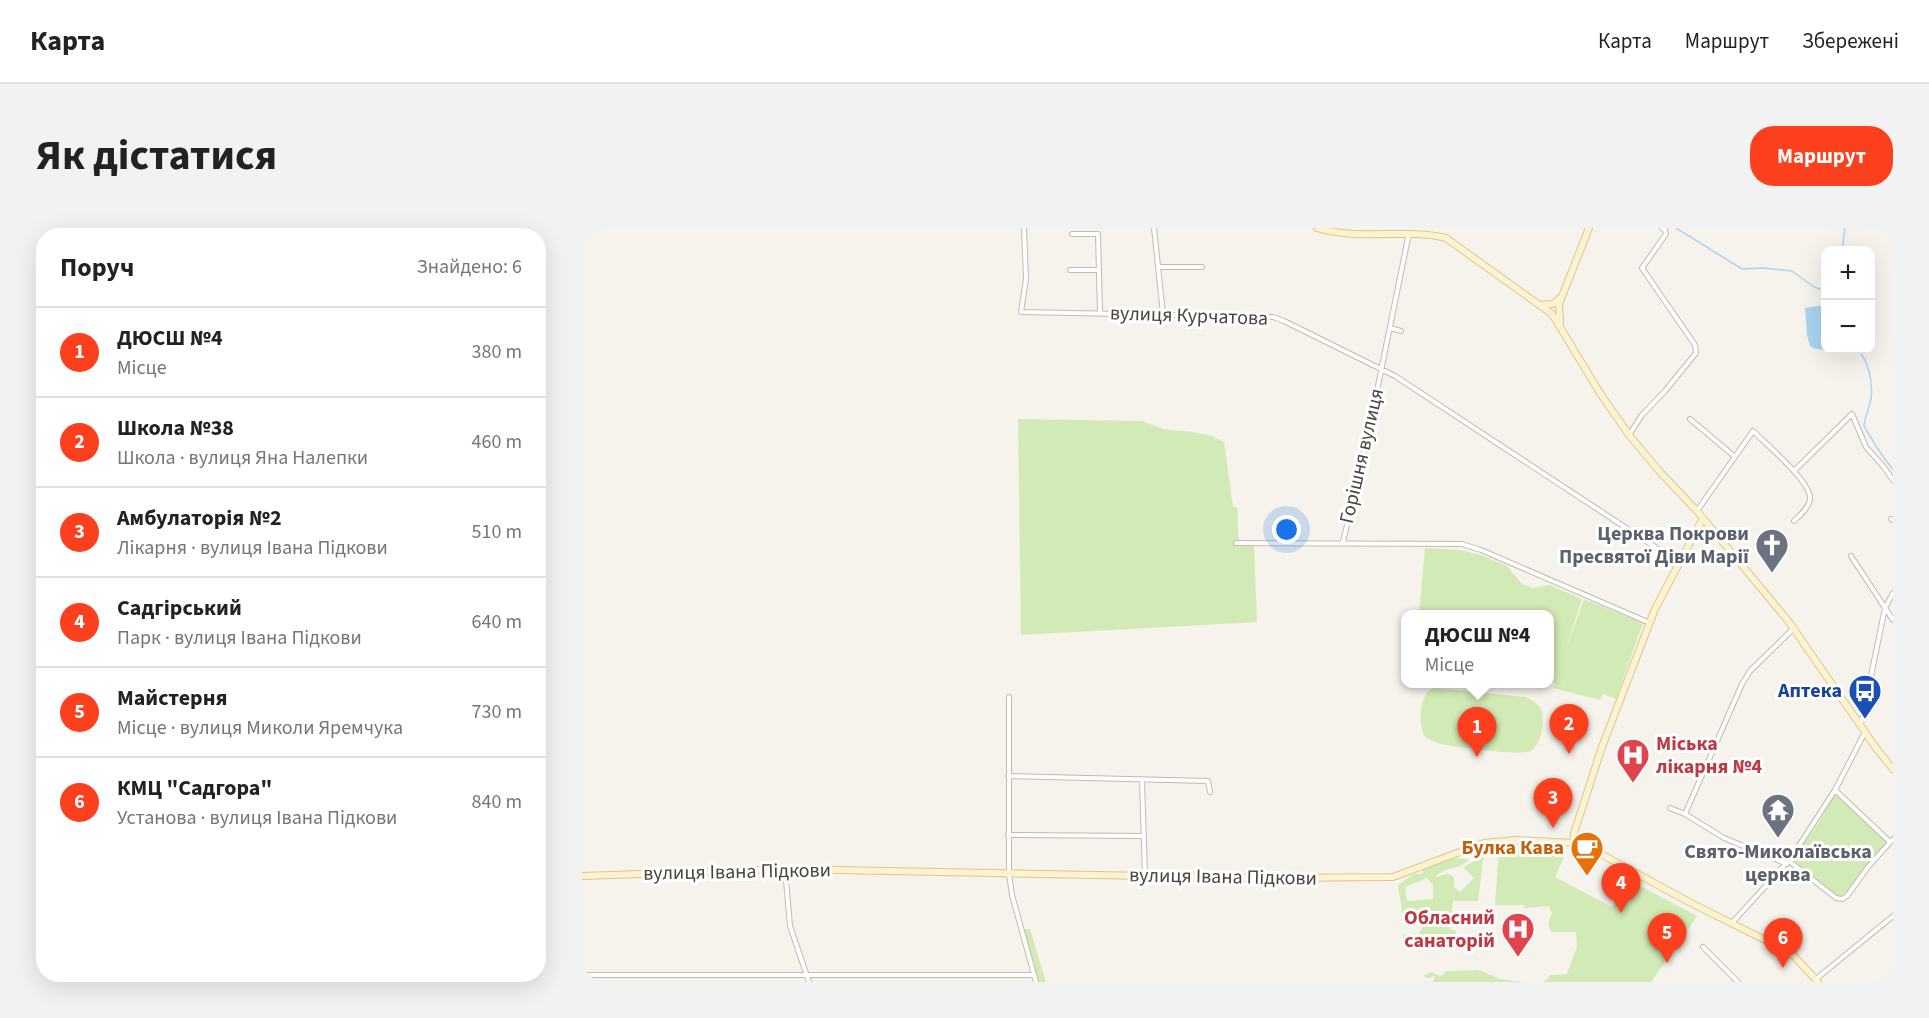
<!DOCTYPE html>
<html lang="uk">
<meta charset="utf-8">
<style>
body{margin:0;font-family:"Source Sans 3",sans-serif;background:#f2f2f2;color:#222}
.controls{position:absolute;right:18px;top:18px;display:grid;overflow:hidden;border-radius:12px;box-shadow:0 6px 24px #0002}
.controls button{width:54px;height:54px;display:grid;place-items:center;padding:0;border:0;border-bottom:2px solid #e0e0e0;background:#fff;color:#222;font:30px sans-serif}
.you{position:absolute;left:705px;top:302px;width:21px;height:21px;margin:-15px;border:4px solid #fff;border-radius:50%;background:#1a73e8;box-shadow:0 0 0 9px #1a73e833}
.badge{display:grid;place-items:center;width:39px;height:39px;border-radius:50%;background:#fc3f1d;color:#fff;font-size:20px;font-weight:700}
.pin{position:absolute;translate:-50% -50px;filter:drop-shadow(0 2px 3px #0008)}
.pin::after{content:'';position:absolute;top:32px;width:21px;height:18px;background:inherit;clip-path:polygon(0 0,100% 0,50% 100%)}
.popup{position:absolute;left:819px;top:382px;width:153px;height:78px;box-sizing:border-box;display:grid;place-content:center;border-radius:12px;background:#fff;filter:drop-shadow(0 2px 4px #0005);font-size:20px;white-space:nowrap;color:#767676}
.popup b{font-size:22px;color:#222}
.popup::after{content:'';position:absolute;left:50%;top:100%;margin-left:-12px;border:12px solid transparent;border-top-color:#fff}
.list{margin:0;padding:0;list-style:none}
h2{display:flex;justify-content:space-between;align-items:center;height:78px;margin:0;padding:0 24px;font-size:26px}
h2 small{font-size:20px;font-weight:400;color:#767676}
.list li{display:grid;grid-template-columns:39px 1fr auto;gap:18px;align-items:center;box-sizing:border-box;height:90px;padding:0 24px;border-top:2px solid #e0e0e0}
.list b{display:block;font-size:22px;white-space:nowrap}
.list p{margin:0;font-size:20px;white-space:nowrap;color:#767676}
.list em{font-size:20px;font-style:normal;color:#767676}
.map{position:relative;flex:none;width:1311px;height:754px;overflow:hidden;border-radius:24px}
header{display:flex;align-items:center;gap:36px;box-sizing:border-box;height:84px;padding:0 30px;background:#fff;border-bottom:2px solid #e0e0e0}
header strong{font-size:28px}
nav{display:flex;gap:33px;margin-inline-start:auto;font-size:21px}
.intro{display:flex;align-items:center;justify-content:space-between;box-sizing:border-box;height:144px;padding:0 36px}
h1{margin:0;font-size:42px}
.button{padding:15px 27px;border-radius:24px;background:#fc3f1d;color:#fff;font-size:21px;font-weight:700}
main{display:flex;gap:36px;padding:0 36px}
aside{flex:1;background:#fff;border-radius:24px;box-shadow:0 6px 24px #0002}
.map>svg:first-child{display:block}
.green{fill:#d2eab5;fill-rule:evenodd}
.water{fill:#a9d4f2}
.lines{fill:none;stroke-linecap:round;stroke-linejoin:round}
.stream{stroke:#a9d4f2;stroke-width:1.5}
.street-casing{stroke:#c2bbae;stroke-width:6}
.secondary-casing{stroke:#d6c79b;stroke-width:8}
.street{stroke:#fff;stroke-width:4}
.secondary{stroke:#fff3cd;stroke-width:6}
.labels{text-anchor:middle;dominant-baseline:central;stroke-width:6;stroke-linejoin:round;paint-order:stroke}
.street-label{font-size:20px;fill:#4b4439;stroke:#fff}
.worship-label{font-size:20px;font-weight:bold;fill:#5b616d;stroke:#fff;text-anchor:end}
.transit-label{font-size:20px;font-weight:bold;fill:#164399;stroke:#fff;text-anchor:end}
.health-label{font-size:20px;font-weight:bold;fill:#be3a42;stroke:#fff;text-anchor:start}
.food-label{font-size:20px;font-weight:bold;fill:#c56008;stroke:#fff;text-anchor:end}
</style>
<header>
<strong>Карта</strong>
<nav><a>Карта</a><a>Маршрут</a><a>Збережені</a></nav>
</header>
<div class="intro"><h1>Як дістатися</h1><a class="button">Маршрут</a></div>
<main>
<aside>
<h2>Поруч<small>Знайдено: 6</small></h2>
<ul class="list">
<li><span class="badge">1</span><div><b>ДЮСШ №4</b><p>Місце</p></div><em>380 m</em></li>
<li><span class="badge">2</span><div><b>Школа №38</b><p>Школа · вулиця Яна Налепки</p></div><em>460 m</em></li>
<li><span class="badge">3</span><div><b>Амбулаторія №2</b><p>Лікарня · вулиця Івана Підкови</p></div><em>510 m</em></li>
<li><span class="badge">4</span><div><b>Садгірський</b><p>Парк · вулиця Івана Підкови</p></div><em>640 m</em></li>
<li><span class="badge">5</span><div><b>Майстерня</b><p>Місце · вулиця Миколи Яремчука</p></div><em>730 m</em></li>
<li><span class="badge">6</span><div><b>КМЦ &quot;Садгора&quot;</b><p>Установа · вулиця Івана Підкови</p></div><em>840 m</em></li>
</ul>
</aside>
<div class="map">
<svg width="1311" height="754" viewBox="0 0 1311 754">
<rect width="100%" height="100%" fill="#f6f3ec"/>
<!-- green -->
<path class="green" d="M436,191L560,193L581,201L610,204L630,208L642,214L651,279H655L657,317L672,316L675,394L439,407Z
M843,320L878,322L899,327L925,338L940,356L951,360L968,357L1000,371L983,423L1002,371L1061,395L1034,471L1021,466L1018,472L971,460L973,455L967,453V386H837Z
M853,460L943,469C950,472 958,476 960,484C963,494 959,517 949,523C939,528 874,519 860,516C854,515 849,512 843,509C836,494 837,477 846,463Z
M1255,562L1308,614L1255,674L1207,637L1237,594Z
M934,618L978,620L984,625L973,649L1030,679L1045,651L1115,688L1069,754H962L969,747L985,746L995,718L994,704H970C965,698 966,692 970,686L967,678L943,680L941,677H913L917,620Z
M902,624L896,673H871L868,701L874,703L873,716L871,717V722L864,721L863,715L858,712L821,714V707L836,706L842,697L856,695V684L821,689L816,657L832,646H841L840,643C853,636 872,626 887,632C877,641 861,640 853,649C860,649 865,642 872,649V659L878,664L892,650L881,639L891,634L892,627ZM845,650L851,657V671L825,673L823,659Z
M442,701H448L464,754H456Z
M896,742L918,751L940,754H851L853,748L846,750L841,748L848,744L859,748L865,743Z"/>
<!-- water -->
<path class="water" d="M1244,77L1245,122L1233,121L1228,118L1225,107L1223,80Z"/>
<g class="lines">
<!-- stream -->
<path class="stream" d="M1094,0L1160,41L1181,40L1210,43L1232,59L1244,63
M1260,22L1263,0
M1275,122C1287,132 1291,155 1289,171C1287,180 1283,188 1282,198C1291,213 1299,228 1311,241"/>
<!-- street casing -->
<g class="street-casing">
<path id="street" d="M442,0L444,51L439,84L691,89L702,93L813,148L1096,334
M572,0L581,86
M490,6H516L518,84
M578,39H620
M488,42H517
M808,100L819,103
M1108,191L1152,228
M1047,207L1060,187L1083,163L1114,125L1113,117L1060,40L1084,6L1083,2L1080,0
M1212,243L1270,186L1284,219L1301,238L1311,252
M1115,283L1171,203C1183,215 1229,254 1228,270C1228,279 1218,287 1212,293
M1309,291L1311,292
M761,314L785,212L827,5
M654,315L880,316L899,322L1068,395
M1269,328L1311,392
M427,469V646L430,667L454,754
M1279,496L1303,380L1311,365
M426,548L626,553L628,564
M560,552L563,648
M1253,562L1308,614
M1088,580L1103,586L1142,610L1205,636
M1103,586L1160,456L1168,443L1211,401
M426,607L562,608
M1207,633L1254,670L1260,671L1265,668L1286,639L1311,611
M203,641L208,698L227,754
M1150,695L1209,630L1253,562L1283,504
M1121,719L1156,754
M0,747H452
M1234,751L1311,688"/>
</g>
<!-- secondary casing -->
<g class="secondary-casing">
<path id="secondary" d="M735,0C777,13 823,0 864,10L970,86L1018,165L1047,207L1078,244L1115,283L1207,394L1294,520L1311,541
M957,77L971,76L978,70
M978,96L977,76L1007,0
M991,615L992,605L1020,519L1073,381L1121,290
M0,648L203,641L674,650L811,649L902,615L934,612L991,615L1017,625L1107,674L1209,725L1236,754"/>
</g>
<!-- street -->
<use href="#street" class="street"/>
<!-- secondary -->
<use href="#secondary" class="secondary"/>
</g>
<!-- icons -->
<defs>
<g id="church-pin" transform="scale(1.725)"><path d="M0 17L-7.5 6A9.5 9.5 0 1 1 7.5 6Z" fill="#6b7280" stroke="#fff"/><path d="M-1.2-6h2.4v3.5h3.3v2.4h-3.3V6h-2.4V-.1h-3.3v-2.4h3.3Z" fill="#fff"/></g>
<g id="bus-pin" transform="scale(1.725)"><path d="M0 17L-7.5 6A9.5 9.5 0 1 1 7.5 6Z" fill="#1a4fb4" stroke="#fff"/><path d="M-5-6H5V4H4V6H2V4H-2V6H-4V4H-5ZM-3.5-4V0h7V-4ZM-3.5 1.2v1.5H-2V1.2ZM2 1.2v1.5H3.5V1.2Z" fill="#fff"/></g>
<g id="hospital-pin" transform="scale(1.725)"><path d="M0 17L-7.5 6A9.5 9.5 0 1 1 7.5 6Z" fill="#e0444e" stroke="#fff"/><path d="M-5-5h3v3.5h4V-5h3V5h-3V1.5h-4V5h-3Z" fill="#fff"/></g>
<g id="temple-pin" transform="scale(1.725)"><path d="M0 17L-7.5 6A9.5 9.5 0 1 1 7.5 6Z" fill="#6b7280" stroke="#fff"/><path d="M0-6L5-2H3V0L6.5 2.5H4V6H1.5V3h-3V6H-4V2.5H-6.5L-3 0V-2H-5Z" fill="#fff"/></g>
<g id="cafe-pin" transform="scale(1.725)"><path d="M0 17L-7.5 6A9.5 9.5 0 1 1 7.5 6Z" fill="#e8710a" stroke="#fff"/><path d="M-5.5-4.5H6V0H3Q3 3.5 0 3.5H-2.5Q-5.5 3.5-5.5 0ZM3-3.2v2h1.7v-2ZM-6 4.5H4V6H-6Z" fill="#fff"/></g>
</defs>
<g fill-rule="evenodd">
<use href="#church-pin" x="1190" y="317"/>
<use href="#bus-pin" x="1283" y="463"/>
<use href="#hospital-pin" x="1051" y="527"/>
<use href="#temple-pin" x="1196" y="582"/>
<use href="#cafe-pin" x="1005" y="620"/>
<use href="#hospital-pin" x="936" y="701"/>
</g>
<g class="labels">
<!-- street labels -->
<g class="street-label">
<text transform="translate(607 88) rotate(2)">вулиця Курчатова</text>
<text transform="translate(780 228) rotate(-77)">Горішня вулиця</text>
<text transform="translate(155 644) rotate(-1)">вулиця Івана Підкови</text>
<text transform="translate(641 649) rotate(1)">вулиця Івана Підкови</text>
</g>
<!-- worship labels -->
<g class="worship-label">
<text x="1167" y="306">Церква Покрови<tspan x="1167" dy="23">Пресвятої Діви Марії</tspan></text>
<text x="1196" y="624" text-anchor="middle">Свято-Миколаївська<tspan x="1196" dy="23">церква</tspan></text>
</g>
<!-- transit labels -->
<g class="transit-label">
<text x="1260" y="463">Аптека</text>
</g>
<!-- health labels -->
<g class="health-label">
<text x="1074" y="516">Міська<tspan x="1074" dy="23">лікарня №4</tspan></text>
<text x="913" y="690" text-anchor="end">Обласний<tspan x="913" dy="23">санаторій</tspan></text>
</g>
<!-- food labels -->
<g class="food-label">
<text x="982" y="620">Булка Кава</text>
</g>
</g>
</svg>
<div class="controls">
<button>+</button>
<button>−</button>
</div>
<div class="you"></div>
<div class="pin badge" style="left:895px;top:529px">1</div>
<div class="popup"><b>ДЮСШ №4</b>Місце</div>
<div class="pin badge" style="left:987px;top:526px">2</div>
<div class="pin badge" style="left:971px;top:600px">3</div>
<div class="pin badge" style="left:1039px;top:685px">4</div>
<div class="pin badge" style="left:1085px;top:735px">5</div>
<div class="pin badge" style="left:1201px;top:740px">6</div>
</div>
</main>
